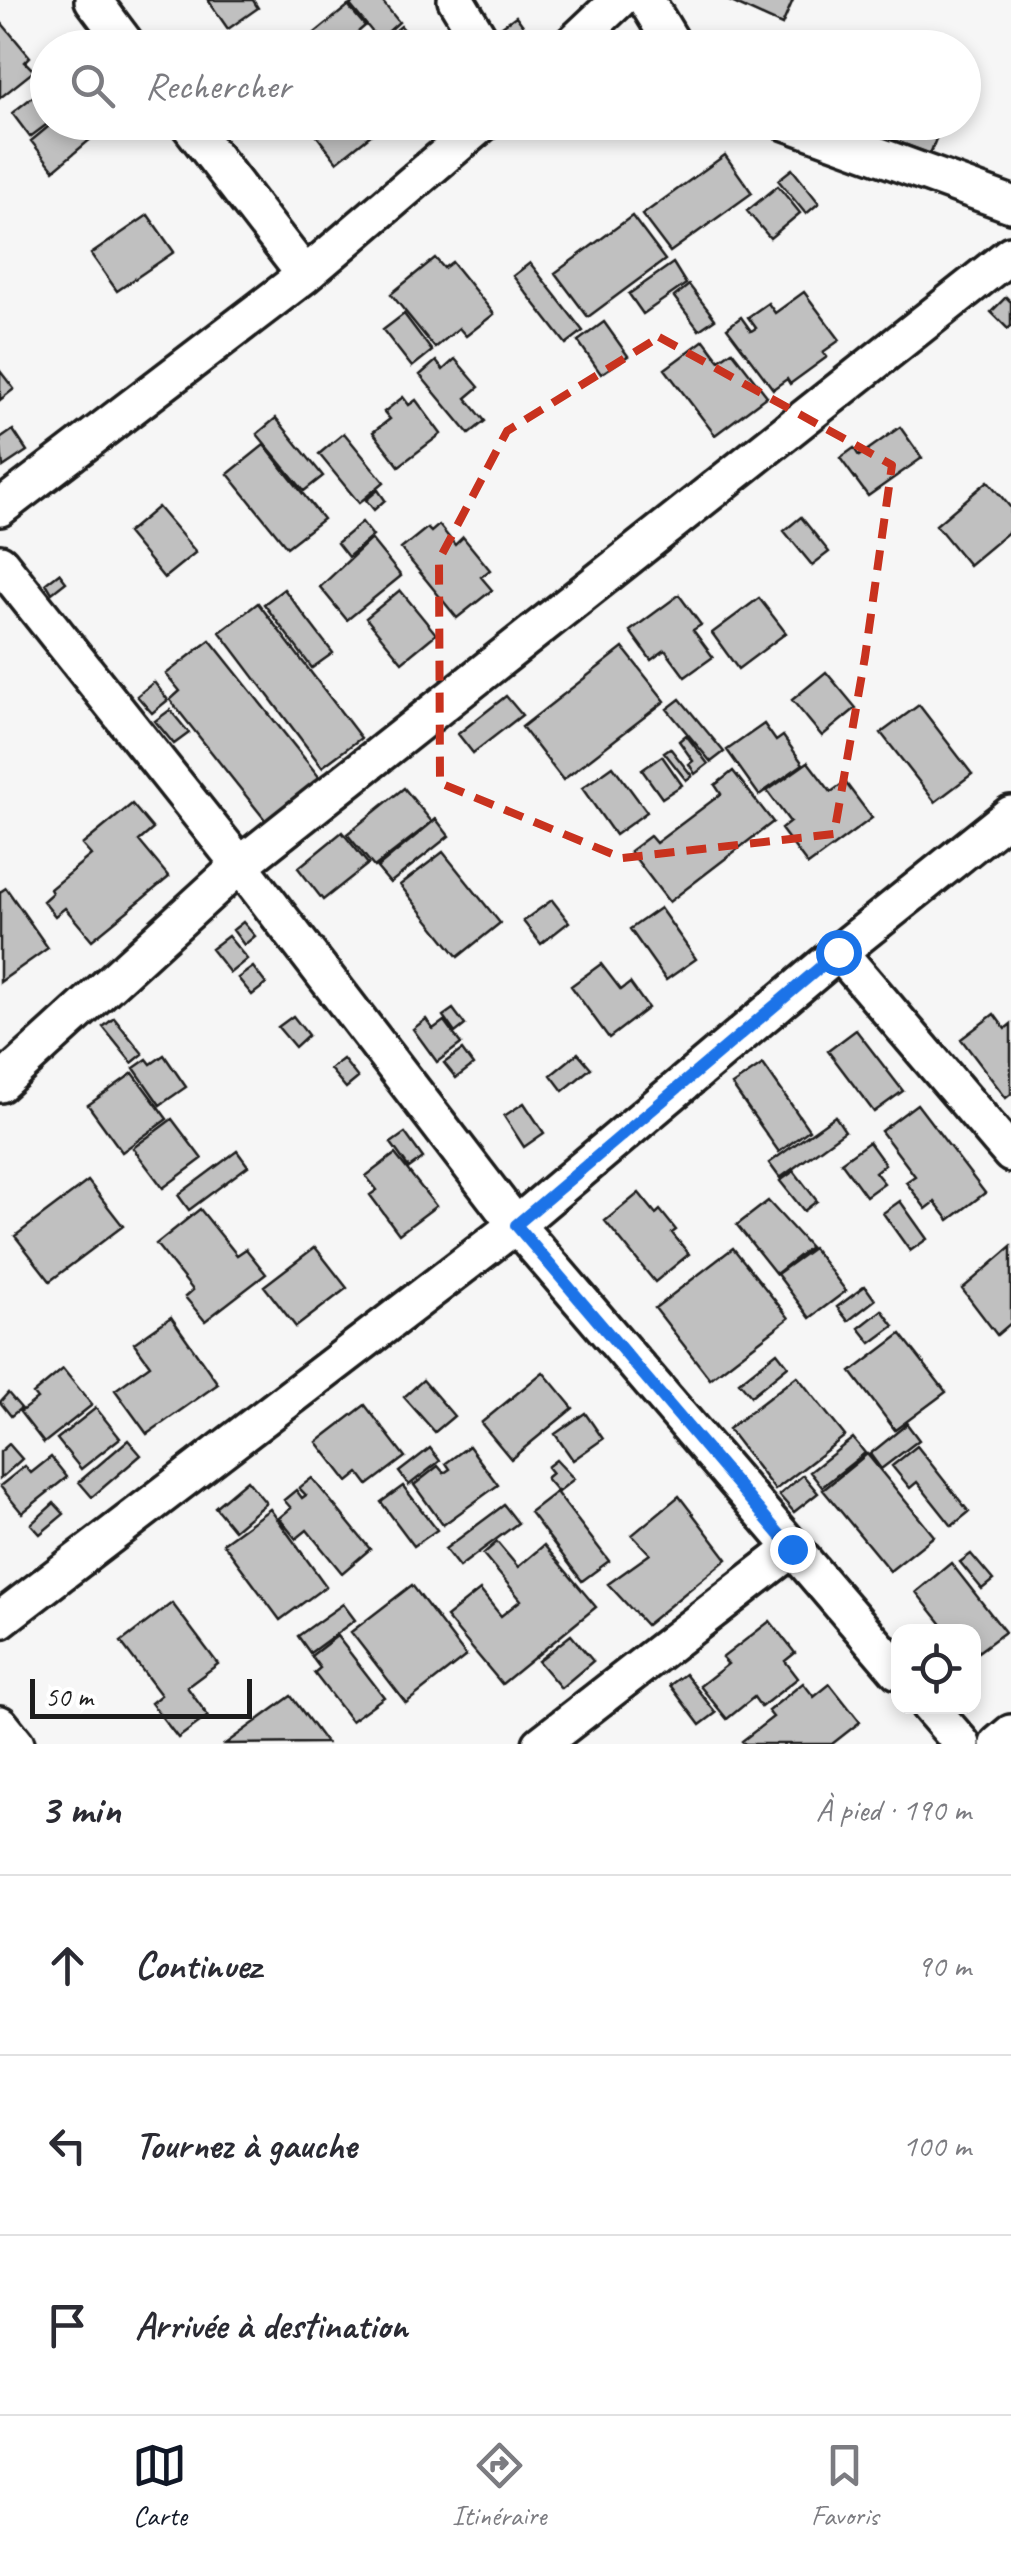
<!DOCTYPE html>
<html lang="fr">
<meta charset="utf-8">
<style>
body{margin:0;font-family:Caveat,sans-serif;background:#f7f7f7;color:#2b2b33}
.controls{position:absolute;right:30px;bottom:30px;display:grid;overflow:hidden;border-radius:20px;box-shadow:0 5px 15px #0003}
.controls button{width:90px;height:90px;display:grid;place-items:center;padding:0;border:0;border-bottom:2px solid #e1e1e2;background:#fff;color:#2b2b33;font:50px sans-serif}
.scale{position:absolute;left:30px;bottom:25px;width:222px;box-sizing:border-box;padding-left:10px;border:5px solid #1c1c1c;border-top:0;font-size:28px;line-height:35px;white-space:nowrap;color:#1c1c1c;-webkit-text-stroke:8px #fff;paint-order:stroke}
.stop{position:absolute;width:30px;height:30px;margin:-22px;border:8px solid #1a73e8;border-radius:50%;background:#fff}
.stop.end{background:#1a73e8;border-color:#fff;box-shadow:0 2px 10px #0008}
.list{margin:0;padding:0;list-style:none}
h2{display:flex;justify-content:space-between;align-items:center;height:130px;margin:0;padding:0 40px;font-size:42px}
h2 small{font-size:32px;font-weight:400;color:#7c7c81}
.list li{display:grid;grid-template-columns:65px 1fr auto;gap:30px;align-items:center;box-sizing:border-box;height:180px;padding:0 40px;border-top:2px solid #e1e1e2}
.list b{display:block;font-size:38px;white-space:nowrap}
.list em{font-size:32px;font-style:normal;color:#7c7c81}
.icon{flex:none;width:55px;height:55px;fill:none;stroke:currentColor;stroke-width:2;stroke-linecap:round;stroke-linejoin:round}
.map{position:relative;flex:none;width:1011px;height:1744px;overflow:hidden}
.search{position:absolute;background:#fff;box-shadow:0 5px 15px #0003;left:30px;right:30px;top:30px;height:110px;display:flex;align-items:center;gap:25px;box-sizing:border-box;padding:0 35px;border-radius:55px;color:#7c7c81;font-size:38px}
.sheet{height:670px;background:#fff}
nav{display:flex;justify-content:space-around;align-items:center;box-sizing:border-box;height:140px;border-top:2px solid #e1e1e2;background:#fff;font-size:28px;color:#7c7c81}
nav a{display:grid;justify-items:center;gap:5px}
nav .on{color:#111827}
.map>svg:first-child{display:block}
.building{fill:#c0c0c0;stroke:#1c1c1c;stroke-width:2.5}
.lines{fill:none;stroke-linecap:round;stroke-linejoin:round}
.minor-casing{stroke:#1c1c1c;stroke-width:42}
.minor{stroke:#fff;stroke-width:35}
.route{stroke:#1a73e8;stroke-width:12}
.marked{fill:none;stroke:#c8321e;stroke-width:8;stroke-dasharray:20 12;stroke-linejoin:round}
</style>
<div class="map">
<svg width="1011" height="1744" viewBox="0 0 1011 1744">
<rect width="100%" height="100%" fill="#f6f6f6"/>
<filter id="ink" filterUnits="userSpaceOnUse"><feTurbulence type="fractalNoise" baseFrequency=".01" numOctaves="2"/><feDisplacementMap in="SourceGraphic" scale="20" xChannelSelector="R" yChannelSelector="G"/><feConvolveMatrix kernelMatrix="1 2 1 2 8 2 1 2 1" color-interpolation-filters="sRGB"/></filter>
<g filter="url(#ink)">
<!-- building -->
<path class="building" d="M208,0H253L258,8L228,29Z
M356,0H381L399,22L379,40L350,5Z
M727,0H793L782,25Z
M348,6L365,26L339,48H310L305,41Z
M516,16L527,31L501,48L491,34Z
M0,21L30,57L25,62L34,71L0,98Z
M401,26L419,48H388L383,41Z
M39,92L48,102L50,122L30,137L12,113Z
M54,122H111L54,170L31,141Z
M306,122H371L377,130L337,162Z
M876,122H922L940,129L930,154L872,132Z
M725,155L752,193L670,252L642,215Z
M792,169L819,203L806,214L778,180Z
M778,186L800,213L770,238L747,211Z
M148,215L174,252L117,291L91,254Z
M632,216L665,260L588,317L555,273Z
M435,258L444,268L452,262L494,314L466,336L459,328L435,348L391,294Z
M530,263L583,331L566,344L513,276Z
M673,263L686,284L643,314L629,294Z
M689,285L715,319L699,330L674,297Z
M804,292L840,340L823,352L827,357L790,384L787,379L773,389L727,328L741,317L751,331L756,328L748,317L768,303L775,313Z
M1006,297L1011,302V326L1008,329L991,312Z
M404,314L432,351L412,367L383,330Z
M604,322L628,356L601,374L578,341Z
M704,340L719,360L732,351L767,396L715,435L665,369Z
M455,359L479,387L466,398L485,421L469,434L420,375L436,361L443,370Z
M0,371L14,389L0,400Z
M403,397L409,405L416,400L441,434L399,466L373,432L390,419L384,412Z
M276,418L323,476L304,491L257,434Z
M900,427L922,458L868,496L840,458L854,448L859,456Z
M13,430L27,451L3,467L0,439Z
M344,433L384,482L359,503L319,454Z
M264,445L323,519L287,547L228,474Z
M988,481L1011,508V530L969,565L936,525Z
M378,490L385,500L374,510L366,500Z
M158,507L196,552L164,578L127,533Z
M801,517L829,552L812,565L784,531Z
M362,522L373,536L348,557L337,543Z
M439,525L455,545L463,537L490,570L481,577L492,590L457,618L401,549L427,528L431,532Z
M371,539L401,576L347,620L320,587Z
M59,573L66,582L52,593L46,583Z
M284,589L333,653L312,668L264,604Z
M400,590L436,634L402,662L366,618Z
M679,595L701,625L693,630L713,657L685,677L665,650L651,660L630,631Z
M759,598L786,633L738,669L712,633Z
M258,603L361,738L322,767L220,632Z
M210,640L320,778L266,821L170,700L180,691L166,674Z
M623,648L665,701L563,780L522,727Z
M826,672L856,708L822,736L792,700Z
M154,682L168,700L152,713L137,696Z
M506,696L522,715L473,753L458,734Z
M680,699L724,752L711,762L667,709Z
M919,705L972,774L935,802L881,733Z
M170,710L189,733L174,744L155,721Z
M764,724L776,741L783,736L803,764L759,795L727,750Z
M686,735L708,764L695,774L689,764L693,761L679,741Z
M670,748L692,776L686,780L664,752Z
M662,756L682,785L662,798L642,770Z
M808,762L831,792L845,782L872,818L808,865L781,829L790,822L767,791Z
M613,766L647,812L615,835L582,788Z
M733,771L773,822L669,902L630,851L650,836L656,843L721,794L715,785Z
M404,788L432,822L374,867L347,834Z
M132,804L153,829L139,841L169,877L92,940L65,908L55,916L43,901L52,893L50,889L91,855L82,845Z
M436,819L449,836L390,883L377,868Z
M342,832L368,864L323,900L298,868Z
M443,852L500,923L458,957L400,885Z
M6,888L48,948L0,982V892Z
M552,900L569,922L541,944L523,921Z
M660,908L696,959L666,980L630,929Z
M243,922L255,936L244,945L233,930Z
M228,936L247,959L230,973L211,949Z
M601,964L621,990L630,983L648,1008L609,1038L571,986Z
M253,967L266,984L252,995L238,978Z
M453,1009L465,1025L455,1033L443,1016Z
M994,1014L1005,1029L1011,1024V1094L1006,1098L961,1039Z
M293,1016L308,1035L295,1047L278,1027Z
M114,1018L143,1054L132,1063L103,1027Z
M426,1019L433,1029L444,1021L461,1044L437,1062L413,1029Z
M856,1030L903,1091L874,1112L828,1051Z
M462,1050L473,1065L456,1078L444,1063Z
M578,1053L591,1068L563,1091L551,1075Z
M164,1055L186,1087L160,1105L134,1068L147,1059L151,1064Z
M343,1059L358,1078L346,1088L330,1069Z
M763,1064L809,1130L779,1152L732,1085Z
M133,1073L167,1119L122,1152L88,1105Z
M524,1103L544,1133L524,1147L504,1116Z
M917,1104L985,1193L949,1220L935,1202L926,1209L906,1182L915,1176L881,1131Z
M835,1116L845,1131L780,1178L769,1163Z
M172,1119L202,1159L163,1188L133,1148Z
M405,1133L423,1158L409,1168L391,1143Z
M869,1142L885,1164L875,1172L884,1183L866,1196L841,1162Z
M237,1151L248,1166L189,1210L178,1195Z
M395,1154L436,1206L399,1234L370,1195L377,1190L366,1176Z
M794,1171L817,1201L804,1211L780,1181Z
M88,1181L123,1226L50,1281L15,1236Z
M639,1193L656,1214L660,1210L676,1230L672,1233L689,1254L655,1282L605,1221Z
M768,1201L810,1247L776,1274L737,1225Z
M900,1201L927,1239L910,1251L883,1213Z
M200,1209L237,1255L246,1249L266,1274L205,1321L185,1297L193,1290L156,1244Z
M315,1247L347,1288L296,1327L264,1286Z
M1011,1247V1323L997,1335L962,1289Z
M733,1248L789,1318L710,1379L655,1308Z
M813,1248L846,1291L810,1318L777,1274Z
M865,1286L875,1300L848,1321L837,1307Z
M882,1310L894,1326L871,1343L859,1328Z
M171,1317L218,1384L147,1434L115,1390L150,1365L134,1343Z
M901,1334L946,1392L895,1430L851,1372Z
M777,1352L788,1366L751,1396L739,1382Z
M63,1369L92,1405L44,1443L20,1412L37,1399L33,1394Z
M543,1372L573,1408L511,1459L481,1423Z
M797,1376L845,1436L775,1490L728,1429Z
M423,1380L454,1416L435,1432L404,1397Z
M8,1393L21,1408L11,1416L0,1402Z
M365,1405L405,1457L368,1485L359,1473L348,1482L317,1442Z
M96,1408L120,1438L81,1469L57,1439Z
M585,1413L603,1439L573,1460L555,1434Z
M907,1424L919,1440L881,1469L870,1454Z
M853,1438L865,1453L822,1487L810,1472Z
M128,1440L141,1455L92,1497L79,1482Z
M9,1444L22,1459L0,1479V1452Z
M469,1446L498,1485L443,1525L414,1485L438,1466L444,1473L450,1469L446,1463Z
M917,1446L969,1512L952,1526L917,1482L910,1488L892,1466Z
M430,1448L440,1461L409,1485L399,1472Z
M867,1454L934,1536L890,1571L823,1490Z
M51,1457L67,1477L22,1513L0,1486L25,1466L31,1473Z
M556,1460L574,1479L558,1492L546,1478L552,1473L547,1467Z
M803,1475L818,1493L794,1512L779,1495Z
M312,1478L370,1549L342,1573L307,1530L296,1539L279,1518L291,1508L284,1500L296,1490L302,1498L306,1495L299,1488Z
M247,1480L266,1503L234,1530L215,1507Z
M403,1486L437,1530L414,1546L381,1502Z
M556,1492L609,1561L582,1581L530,1512Z
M679,1496L727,1559L646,1625L608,1584L650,1554L632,1535Z
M54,1503L64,1514L40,1534L31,1524Z
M504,1505L518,1523L459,1567L445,1549Z
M270,1509L326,1586L280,1620L223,1543Z
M497,1542L518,1567L544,1545L596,1607L502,1684L446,1617L480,1590L501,1616L521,1600L483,1554Z
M971,1554L993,1580L982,1589L960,1562Z
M951,1563L1005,1632L974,1655V1632H948L916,1592Z
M412,1585L466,1656L406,1703L351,1632Z
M172,1603L218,1664L187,1687L208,1716L178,1738L151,1703L161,1695L121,1642Z
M343,1604L355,1620L310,1653L298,1636Z
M770,1621L795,1653L785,1661L798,1678L761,1707L754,1697L727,1719L700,1686L728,1664L722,1658Z
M571,1635L593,1661L561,1688L538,1661Z
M337,1636L384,1697L351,1721L314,1673L320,1668L311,1656Z
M685,1674L716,1713L700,1725L670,1685Z
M803,1683L814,1697L830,1684L860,1722L832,1744H745L742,1741L773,1717L768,1711Z
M291,1696L326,1743L225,1744Z"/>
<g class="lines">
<!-- minor casing -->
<g class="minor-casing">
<path id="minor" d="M93,0L129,48
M456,0L485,48
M646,0L675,48
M568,48L619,0
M187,122L305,275
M786,122L1011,204
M0,508L305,275L484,122
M0,563L240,865L516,1225L898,1671
M839,952L1011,1154
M0,1084L240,865L1011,254
M0,1620L516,1225L839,952L1011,814
M929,1706L962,1744
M0,1724L16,1744
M541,1744L792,1549
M998,1744L1011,1733"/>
</g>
<!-- minor -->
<use href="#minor" class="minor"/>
</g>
</g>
<g class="lines" filter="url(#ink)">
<!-- route -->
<path class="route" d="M792,1549L516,1225L838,952"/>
</g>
<!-- marked area -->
<path class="marked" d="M659,337L892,465L865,657L834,834L622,858L440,783L439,560L507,431Z"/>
</svg>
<div class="controls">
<button><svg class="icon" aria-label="locate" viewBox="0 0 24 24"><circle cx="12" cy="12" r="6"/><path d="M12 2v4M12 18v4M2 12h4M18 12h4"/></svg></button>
</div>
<div class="scale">50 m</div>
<div class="stop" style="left:838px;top:952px"></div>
<div class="stop end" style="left:792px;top:1549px"></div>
<div class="search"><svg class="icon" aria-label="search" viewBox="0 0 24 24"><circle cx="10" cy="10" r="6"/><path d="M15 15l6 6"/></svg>Rechercher</div>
</div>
<section class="sheet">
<h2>3 min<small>À pied · 190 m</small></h2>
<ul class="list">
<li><svg class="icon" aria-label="ahead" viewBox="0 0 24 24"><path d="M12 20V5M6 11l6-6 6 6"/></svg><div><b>Continuez</b></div><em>90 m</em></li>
<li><svg class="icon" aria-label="left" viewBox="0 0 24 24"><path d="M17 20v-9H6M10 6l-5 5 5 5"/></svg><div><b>Tournez à gauche</b></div><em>100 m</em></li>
<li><svg class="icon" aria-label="arrive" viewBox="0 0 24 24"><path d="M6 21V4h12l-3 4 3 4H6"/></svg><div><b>Arrivée à destination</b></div></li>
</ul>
</section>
<nav>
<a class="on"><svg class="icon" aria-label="map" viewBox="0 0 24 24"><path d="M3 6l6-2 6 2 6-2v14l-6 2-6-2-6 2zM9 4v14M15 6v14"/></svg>Carte</a>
<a><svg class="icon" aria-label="directions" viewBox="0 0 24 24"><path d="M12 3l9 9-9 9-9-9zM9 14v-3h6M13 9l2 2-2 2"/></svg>Itinéraire</a>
<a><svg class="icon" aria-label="saved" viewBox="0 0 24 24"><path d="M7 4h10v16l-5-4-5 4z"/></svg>Favoris</a>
</nav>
